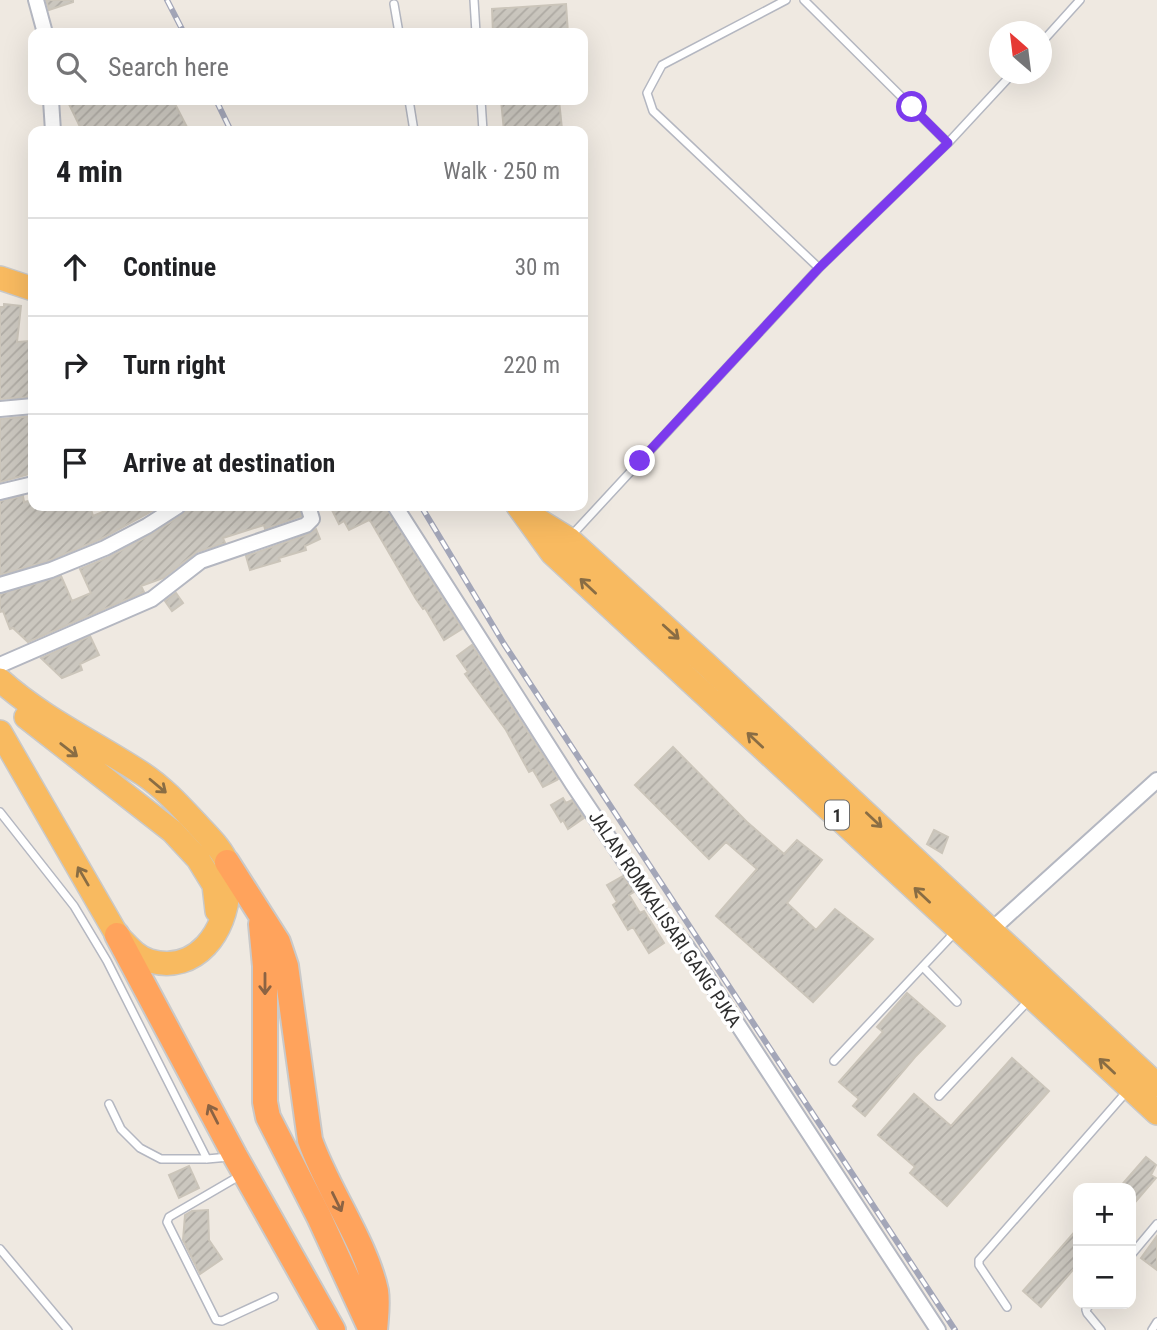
<!DOCTYPE html>
<meta charset="utf-8">
<style>
body{margin:0;font-family:"Roboto Condensed",sans-serif;background:#f6f6f6;color:#202124}
.controls{position:absolute;right:21px;bottom:21px;display:grid;overflow:hidden;border-radius:14px;box-shadow:0 7px 28px #0002}
.controls button{width:63px;height:63px;display:grid;place-items:center;padding:0;border:0;border-bottom:2px solid #e0e0e0;background:#fff;color:#202124;font:35px sans-serif}
.compass{position:absolute;left:989px;top:21px;width:63px;height:63px;border-radius:50%;background:#fff;box-shadow:0 7px 28px #0002;rotate:332deg}
.stop{position:absolute;width:21px;height:21px;margin:-16px;border:5px solid #7c3aed;border-radius:50%;background:#fff}
.stop.end{background:#7c3aed;border-color:#fff;box-shadow:0 2px 7px #0008}
.list{margin:0;padding:0;list-style:none}
h2{display:flex;justify-content:space-between;align-items:center;height:91px;margin:0;padding:0 28px;font-size:30px}
h2 small{font-size:23px;font-weight:400;color:#757577}
.list li{display:grid;grid-template-columns:46px 1fr auto;gap:21px;align-items:center;box-sizing:border-box;height:98px;padding:0 28px;border-top:2px solid #e0e0e0}
.list b{display:block;font-size:26px;white-space:nowrap}
.list em{font-size:23px;font-style:normal;color:#757577}
.icon{flex:none;width:38px;height:38px;fill:none;stroke:currentColor;stroke-width:2;stroke-linecap:round;stroke-linejoin:round}
.map{position:relative;flex:none;width:1157px;height:1330px;overflow:hidden}
.search{position:absolute;background:#fff;box-shadow:0 7px 28px #0002;left:28px;top:28px;width:560px;height:77px;display:flex;align-items:center;gap:18px;box-sizing:border-box;padding:0 24px;border-radius:14px;color:#757577;font-size:26px}
.panel{position:absolute;background:#fff;box-shadow:0 7px 28px #0002;left:28px;top:126px;width:560px;height:385px;border-radius:14px}
.map>svg:first-child{display:block}
.building{fill:url(#building-hatch);stroke:#cbc5ba;stroke-width:2}
.lines{fill:none;stroke-linecap:round;stroke-linejoin:round}
.service-casing{stroke:#b4b7c1;stroke-width:10}
.minor-casing{stroke:#b4b7c1;stroke-width:18}
.trunk-casing{stroke:#c9c9c9;stroke-width:26}
.motorway-casing{stroke:#c9c9c9;stroke-width:28}
.service{stroke:#fff;stroke-width:7}
.minor{stroke:#fff;stroke-width:14}
.trunk{stroke:#f8ba60;stroke-width:23}
.motorway{stroke:#ffa35c;stroke-width:24}
.rail-casing{stroke:#a3a6b8;stroke-width:6}
.rail{stroke:#fff;stroke-width:3.5;stroke-dasharray:10;stroke-linecap:butt}
.oneway{stroke:#896d44}
.oneway2{stroke:#8c6343}
.route{stroke:#7c3aed;stroke-width:9}
.labels{text-anchor:middle;dominant-baseline:central;stroke-width:7;stroke-linejoin:round;paint-order:stroke}
.shield{fill:#fff;stroke:#6d6d6d;stroke-width:2}
.shield-label{font-size:18px;font-weight:bold;fill:#2e2e2e}
.street-label{font-size:19px;fill:#2e2e2e;stroke:#fff}
</style>
<div class="map">
<svg width="1157" height="1330" viewBox="0 0 1157 1330">
<defs>
<pattern id="building-hatch" width="6" height="6" patternUnits="userSpaceOnUse" patternTransform="scale(1.75)"><rect width="6" height="6" fill="#cbc7bf"/><path d="M-1 1l2-2M0 6l6-6M5 7l2-2" fill="none" stroke="#afaba4"/></pattern>
</defs>
<rect width="100%" height="100%" fill="#efe9e1"/>
<!-- building -->
<path class="building" d="M46,0H73V2L49,10Z
M566,4L568,33H493L492,9Z
M67,100H173L189,131H82Z
M501,100H559L562,129L504,131Z
M4,304L21,306L17,342L30,341L33,397L0,399V307H4Z
M33,416V473L0,482V419Z
M23,496L24,502L33,500V506H90L93,516L117,506H161L101,539L48,561L0,575V501Z
M188,506H299L301,516L265,529L264,525L223,538L225,543L197,552L163,578L141,586L144,592L28,642L13,628L10,629L3,611L0,612V594L61,576L72,601L91,593L80,569L109,557L152,534L183,514Z
M330,506H385L462,629L444,640L425,608L423,609L416,599L371,522L369,520L349,530L344,521L339,524Z
M316,529L320,539L305,546L306,550L279,558L280,561L250,570L246,556L309,534Z
M176,593L183,603L172,611L165,601Z
M90,636L99,655L80,664L82,670L62,678L41,658Z
M472,645L558,779L557,780L543,787L533,770L529,772L506,730L465,674L468,672L457,656Z
M673,747L747,822L784,854L797,840L822,860L787,903L816,930L835,909L873,939L813,1002L716,916L757,869L726,842L709,859L635,785Z
M563,798L566,803L572,800L584,818L568,829L563,820L561,822L551,805Z
M934,830L948,837L942,853L927,844Z
M623,876L634,892L629,895L640,913L644,911L664,943L649,953L633,927L628,930L613,905L617,902L607,885Z
M907,993L945,1026L915,1057L865,1116L853,1106L859,1099L839,1082L883,1032L877,1027Z
M1012,1058L1049,1091L947,1206L910,1173L915,1167L878,1135L914,1094L951,1126Z
M1146,1157L1156,1165L1151,1175L1156,1178L1131,1207V1188H1119Z
M189,1166L199,1188L179,1198L169,1175Z
M208,1210L209,1240L222,1259L200,1274L183,1240L185,1215L192,1211Z
M1078,1228V1264L1041,1307L1023,1291Z
M1157,1236V1270L1141,1258Z"/>
<g class="lines">
<!-- service casing -->
<g class="service-casing">
<path id="service" d="M474,0L476,33
M786,0L662,65L647,93L653,111L819,268
M804,0L948,143
M394,4L399,33
M1042,42L1080,0
M409,100L414,131
M481,100L483,131
M571,536L819,268L948,143L1012,74
M0,812L74,906L107,961L207,1159
M923,967L957,1002
M834,1061L956,931
M939,1096L1029,1000
M109,1104L121,1129L140,1148L161,1159H207L229,1157
M241,1175L169,1217L167,1222L216,1320L222,1321L274,1297
M0,1249L68,1330
M1131,1255L1157,1224
M1090,1304L1086,1310L1087,1313L1101,1330
M1007,1307L979,1265V1260L1129,1089
M1152,1330L1157,1322"/>
</g>
<!-- minor casing -->
<g class="minor-casing">
<path id="minor" d="M36,0L45,33
M51,100L53,131
M0,409L33,406
M0,492L33,484
M395,506L572,783L658,911L687,947L938,1330
M0,585L51,570L105,548L147,526L178,506
M0,665L152,599L201,561L306,525L312,519L308,506
M987,934L1157,780"/>
</g>
<!-- trunk casing -->
<g class="trunk-casing">
<path id="trunk" d="M0,278L33,289
M518,506L552,553L1157,1113
M533,517L569,539L706,664L1157,1085
M0,680C42,718 96,743 143,774C164,788 181,807 198,825C207,835 223,850 227,863C229,871 228,882 228,890C226,931 197,974 150,961C136,957 127,945 117,935L0,732
M26,717L172,831L198,859L214,885L217,911"/>
</g>
<!-- motorway casing -->
<g class="motorway-casing">
<path id="motorway" d="M227,862L278,942L286,966L310,1140C327,1189 366,1243 376,1291C378,1304 376,1317 375,1330
M261,924L265,966V1102L268,1117L319,1217L371,1330
M117,935L235,1156L333,1330"/>
</g>
<!-- service -->
<use href="#service" class="service"/>
<!-- minor -->
<use href="#minor" class="minor"/>
<!-- trunk -->
<use href="#trunk" class="trunk"/>
<!-- motorway -->
<use href="#motorway" class="motorway"/>
<!-- rail casing -->
<g class="rail-casing">
<path id="rail" d="M167,0L184,33
M216,100L231,131
M421,506L504,644L955,1330"/>
</g>
<!-- rail -->
<use href="#rail" class="rail"/>
</g>
<!-- one-way arrows -->
<defs><path id="oneway-shaft" d="M-6 0H5M1.5-3L5.5 0L1.5 3" fill="none" stroke-width="1.6" stroke-linecap="round" stroke-linejoin="round" transform="scale(1.75)"/></defs>
<g class="oneway">
<use href="#oneway-shaft" transform="translate(588 586) rotate(-137)"/>
<use href="#oneway-shaft" transform="translate(671 632) rotate(42)"/>
<use href="#oneway-shaft" transform="translate(755 740) rotate(-137)"/>
<use href="#oneway-shaft" transform="translate(69 750) rotate(38)"/>
<use href="#oneway-shaft" transform="translate(158 786) rotate(40)"/>
<use href="#oneway-shaft" transform="translate(874 820) rotate(43)"/>
<use href="#oneway-shaft" transform="translate(83 876) rotate(-120)"/>
<use href="#oneway-shaft" transform="translate(922 895) rotate(-137)"/>
<use href="#oneway-shaft" transform="translate(1107 1066) rotate(-137)"/>
</g>
<g class="oneway2">
<use href="#oneway-shaft" transform="translate(265 984) rotate(90)"/>
<use href="#oneway-shaft" transform="translate(213 1114) rotate(-117)"/>
<use href="#oneway-shaft" transform="translate(337 1202) rotate(64)"/>
</g>
<g class="lines">
<!-- route -->
<path class="route" d="M640,461L819,268L948,143L912,107"/>
</g>
<g class="labels">
<!-- shield labels -->
<rect class="shield" x="825" y="800.5" width="24" height="29" rx="5"/>
<g class="shield-label">
<text x="837" y="815">1</text>
</g>
<!-- street labels -->
<g class="street-label">
<text transform="translate(665 919) rotate(56)">JALAN ROMKALISARI GANG PJKA</text>
</g>
</g>
</svg>
<div class="controls">
<button>+</button>
<button>−</button>
</div>
<svg class="compass" viewBox="-18 -18 36 36"><path d="M0-13l5 13h-10z" fill="#e53935"/><path d="M0 13l5-13h-10z" fill="#757577"/></svg>
<div class="stop" style="left:912px;top:107px"></div>
<div class="stop end" style="left:640px;top:461px"></div>
<div class="search"><svg class="icon" aria-label="search" viewBox="0 0 24 24"><circle cx="10" cy="10" r="6"/><path d="M15 15l6 6"/></svg>Search here</div>
<section class="panel">
<h2>4 min<small>Walk · 250 m</small></h2>
<ul class="list">
<li><svg class="icon" aria-label="ahead" viewBox="0 0 24 24"><path d="M12 20V5M6 11l6-6 6 6"/></svg><div><b>Continue</b></div><em>30 m</em></li>
<li><svg class="icon" aria-label="right" viewBox="0 0 24 24"><path d="M7 20v-9h11M14 6l5 5-5 5"/></svg><div><b>Turn right</b></div><em>220 m</em></li>
<li><svg class="icon" aria-label="arrive" viewBox="0 0 24 24"><path d="M6 21V4h12l-3 4 3 4H6"/></svg><div><b>Arrive at destination</b></div></li>
</ul>
</section>
</div>
